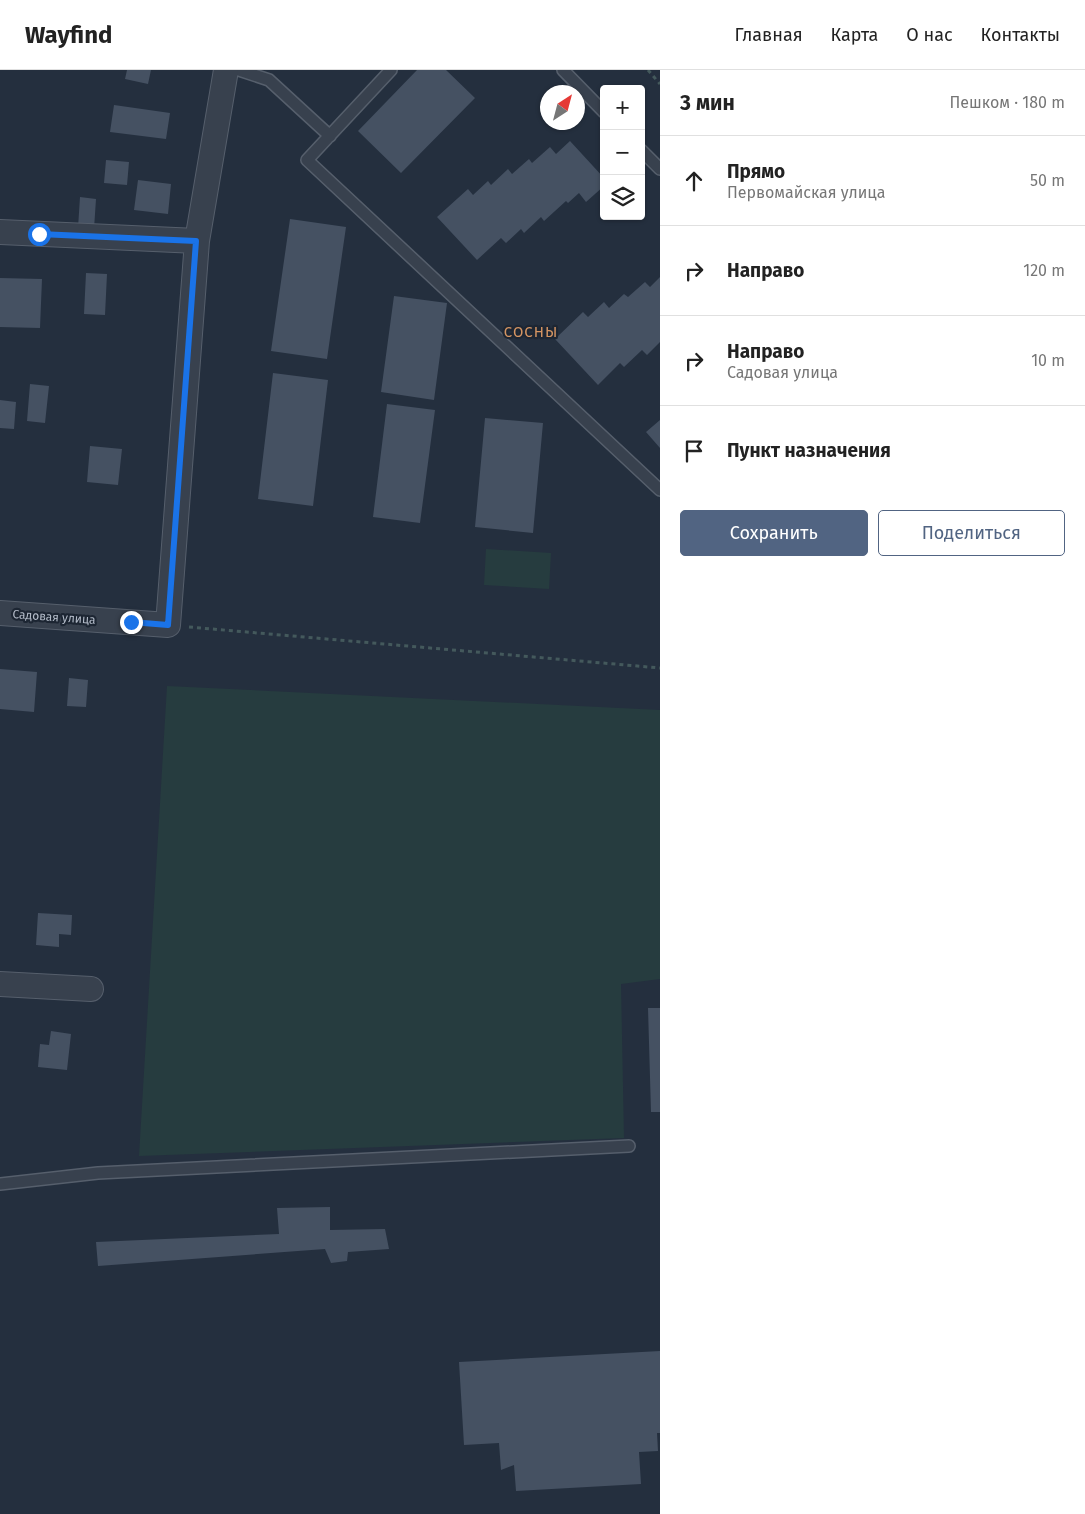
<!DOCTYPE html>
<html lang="ru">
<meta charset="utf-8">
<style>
body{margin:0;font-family:"Fira Sans",sans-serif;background:#f2f2f2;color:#222}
.controls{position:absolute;right:15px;top:15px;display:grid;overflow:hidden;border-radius:5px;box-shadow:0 1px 4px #0004}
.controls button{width:45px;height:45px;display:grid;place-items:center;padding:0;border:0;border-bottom:1px solid #e0e0e0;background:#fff;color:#222;font:25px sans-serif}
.compass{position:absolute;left:540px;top:15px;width:45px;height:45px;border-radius:50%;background:#fff;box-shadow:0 1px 4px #0004;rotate:36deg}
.stop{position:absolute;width:15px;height:15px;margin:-11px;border:4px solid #1a73e8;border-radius:50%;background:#fff}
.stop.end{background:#1a73e8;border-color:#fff;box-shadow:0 1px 5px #0008}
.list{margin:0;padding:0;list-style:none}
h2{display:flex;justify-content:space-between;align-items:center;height:65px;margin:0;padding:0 20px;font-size:21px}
h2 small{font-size:16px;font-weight:400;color:#767676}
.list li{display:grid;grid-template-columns:32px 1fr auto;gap:15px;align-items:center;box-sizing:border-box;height:90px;padding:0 20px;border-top:1px solid #e0e0e0}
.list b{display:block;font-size:19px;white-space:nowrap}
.list p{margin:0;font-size:16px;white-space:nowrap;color:#767676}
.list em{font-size:16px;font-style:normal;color:#767676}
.actions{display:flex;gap:10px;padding:15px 20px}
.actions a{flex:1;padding:11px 0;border:1px solid #516482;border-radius:5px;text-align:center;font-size:18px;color:#516482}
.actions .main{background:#516482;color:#fff}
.icon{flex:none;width:28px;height:28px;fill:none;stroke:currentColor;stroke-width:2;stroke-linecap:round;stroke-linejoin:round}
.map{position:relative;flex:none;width:660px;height:1444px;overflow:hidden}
header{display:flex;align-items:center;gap:30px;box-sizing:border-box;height:70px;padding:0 25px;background:#fff;border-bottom:1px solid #e0e0e0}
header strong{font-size:24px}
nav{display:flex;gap:28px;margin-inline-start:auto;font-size:18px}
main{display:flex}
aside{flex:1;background:#fff}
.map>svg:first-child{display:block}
.green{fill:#263c3f}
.building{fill:#455162}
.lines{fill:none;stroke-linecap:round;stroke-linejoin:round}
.service-casing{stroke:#565f6c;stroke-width:14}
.minor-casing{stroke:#565f6c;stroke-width:26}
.path{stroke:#44595c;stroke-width:3;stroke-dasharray:4 4;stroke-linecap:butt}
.service{stroke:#38414e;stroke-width:11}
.minor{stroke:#38414e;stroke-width:24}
.route{stroke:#1a73e8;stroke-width:6}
.labels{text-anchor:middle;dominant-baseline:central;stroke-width:4.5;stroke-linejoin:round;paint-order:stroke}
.street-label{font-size:12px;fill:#b4bcc9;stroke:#1d2633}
.quarter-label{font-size:15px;letter-spacing:1px;fill:#d59563;stroke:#1d2633}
</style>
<header>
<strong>Wayfind</strong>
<nav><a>Главная</a><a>Карта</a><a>О нас</a><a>Контакты</a></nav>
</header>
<main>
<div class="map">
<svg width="660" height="1444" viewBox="0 0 660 1444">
<rect width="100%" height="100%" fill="#242f3e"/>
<!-- green -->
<path class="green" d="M486,479L551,483L549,519L484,515Z
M167,616L660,640V909L621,914L624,1068L139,1086Z"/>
<!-- building -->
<path class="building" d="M127,0H151L148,14L125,9Z
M417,0H446L475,28L401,103L358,61Z
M114,35L170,43L166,69L110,62Z
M570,71L604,108V116L586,132L579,123L568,133L566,131L544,151L541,147L524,163L521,159L506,173L501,168L477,190L437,147L468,119L473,125L488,111L491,115L508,99L512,104L529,89L532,93L550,77L556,84Z
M106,90L129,92L127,115L104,113Z
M138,110L171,114L168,144L134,140Z
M80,127L96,129L94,159L78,158Z
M290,149L346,157L327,289L271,281Z
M86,203L107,204L105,245L84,244Z
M660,207V272L647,285L642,280L624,297L620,293L598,315L555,269L583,242L588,247L604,232L609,238L624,224L628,227L645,212L650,217Z
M0,208L42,209L40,258L0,257Z
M394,226L447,233L434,330L381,322Z
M273,303L328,310L313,436L258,429Z
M30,314L49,316L45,353L27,351Z
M0,330L16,332L14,359L0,358Z
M387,334L435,340L420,453L373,447Z
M485,348L543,353L533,463L475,457Z
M660,350V378L646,362Z
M90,376L122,379L118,415L87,412Z
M0,599L37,602L34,642L0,639Z
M69,608L88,610L86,637L67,636Z
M38,843L72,845L71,865L59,864V877L36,875Z
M648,938H660V1042H651Z
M51,961L71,964L67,1000L38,997L40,974L49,975Z
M330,1137V1160L385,1159L389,1179L348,1182L347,1191L331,1193L325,1179L98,1196L96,1172L279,1164L277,1138Z
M660,1281V1363H657L658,1381L639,1382L641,1414L516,1421L514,1395L501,1400L499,1373L464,1375L459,1292Z"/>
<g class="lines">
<!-- service casing -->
<g class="service-casing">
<path id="service" d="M239,0L269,10L330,66
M391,0L307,90L660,420
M563,0L604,42
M641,80L660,99
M0,1114L98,1103L629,1076"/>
</g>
<!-- minor casing -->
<g class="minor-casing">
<path id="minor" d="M0,162L197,171
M0,543L168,555L197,171L226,0
M0,914L91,919"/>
</g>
<!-- path -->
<path class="path" d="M648,0L660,14
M189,557L660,598"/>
<!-- service -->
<use href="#service" class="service"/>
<!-- minor -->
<use href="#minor" class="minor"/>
</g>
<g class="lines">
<!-- route -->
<path class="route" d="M39,164L196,171L168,555L131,552"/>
</g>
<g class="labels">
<!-- street labels -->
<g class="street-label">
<text transform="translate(54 547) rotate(4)">Садовая улица</text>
</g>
<!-- quarter labels -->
<g class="quarter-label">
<text x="531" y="262">СОСНЫ</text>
</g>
</g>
</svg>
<div class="controls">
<button>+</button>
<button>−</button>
<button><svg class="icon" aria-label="layers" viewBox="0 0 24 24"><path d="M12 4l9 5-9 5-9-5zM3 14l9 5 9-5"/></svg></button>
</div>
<svg class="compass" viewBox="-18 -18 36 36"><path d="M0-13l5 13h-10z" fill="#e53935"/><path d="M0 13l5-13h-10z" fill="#767676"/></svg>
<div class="stop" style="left:39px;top:164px"></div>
<div class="stop end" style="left:131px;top:552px"></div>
</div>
<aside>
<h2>3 мин<small>Пешком · 180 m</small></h2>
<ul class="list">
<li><svg class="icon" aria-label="ahead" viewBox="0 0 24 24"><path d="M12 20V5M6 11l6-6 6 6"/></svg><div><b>Прямо</b><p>Первомайская улица</p></div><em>50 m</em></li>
<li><svg class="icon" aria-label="right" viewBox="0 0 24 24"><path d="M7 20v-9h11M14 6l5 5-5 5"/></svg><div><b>Направо</b></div><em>120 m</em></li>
<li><svg class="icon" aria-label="right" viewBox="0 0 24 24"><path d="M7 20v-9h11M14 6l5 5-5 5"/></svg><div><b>Направо</b><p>Садовая улица</p></div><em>10 m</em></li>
<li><svg class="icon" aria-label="arrive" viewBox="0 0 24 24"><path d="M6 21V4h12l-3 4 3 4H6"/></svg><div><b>Пункт назначения</b></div></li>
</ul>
<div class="actions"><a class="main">Сохранить</a><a>Поделиться</a></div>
</aside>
</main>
